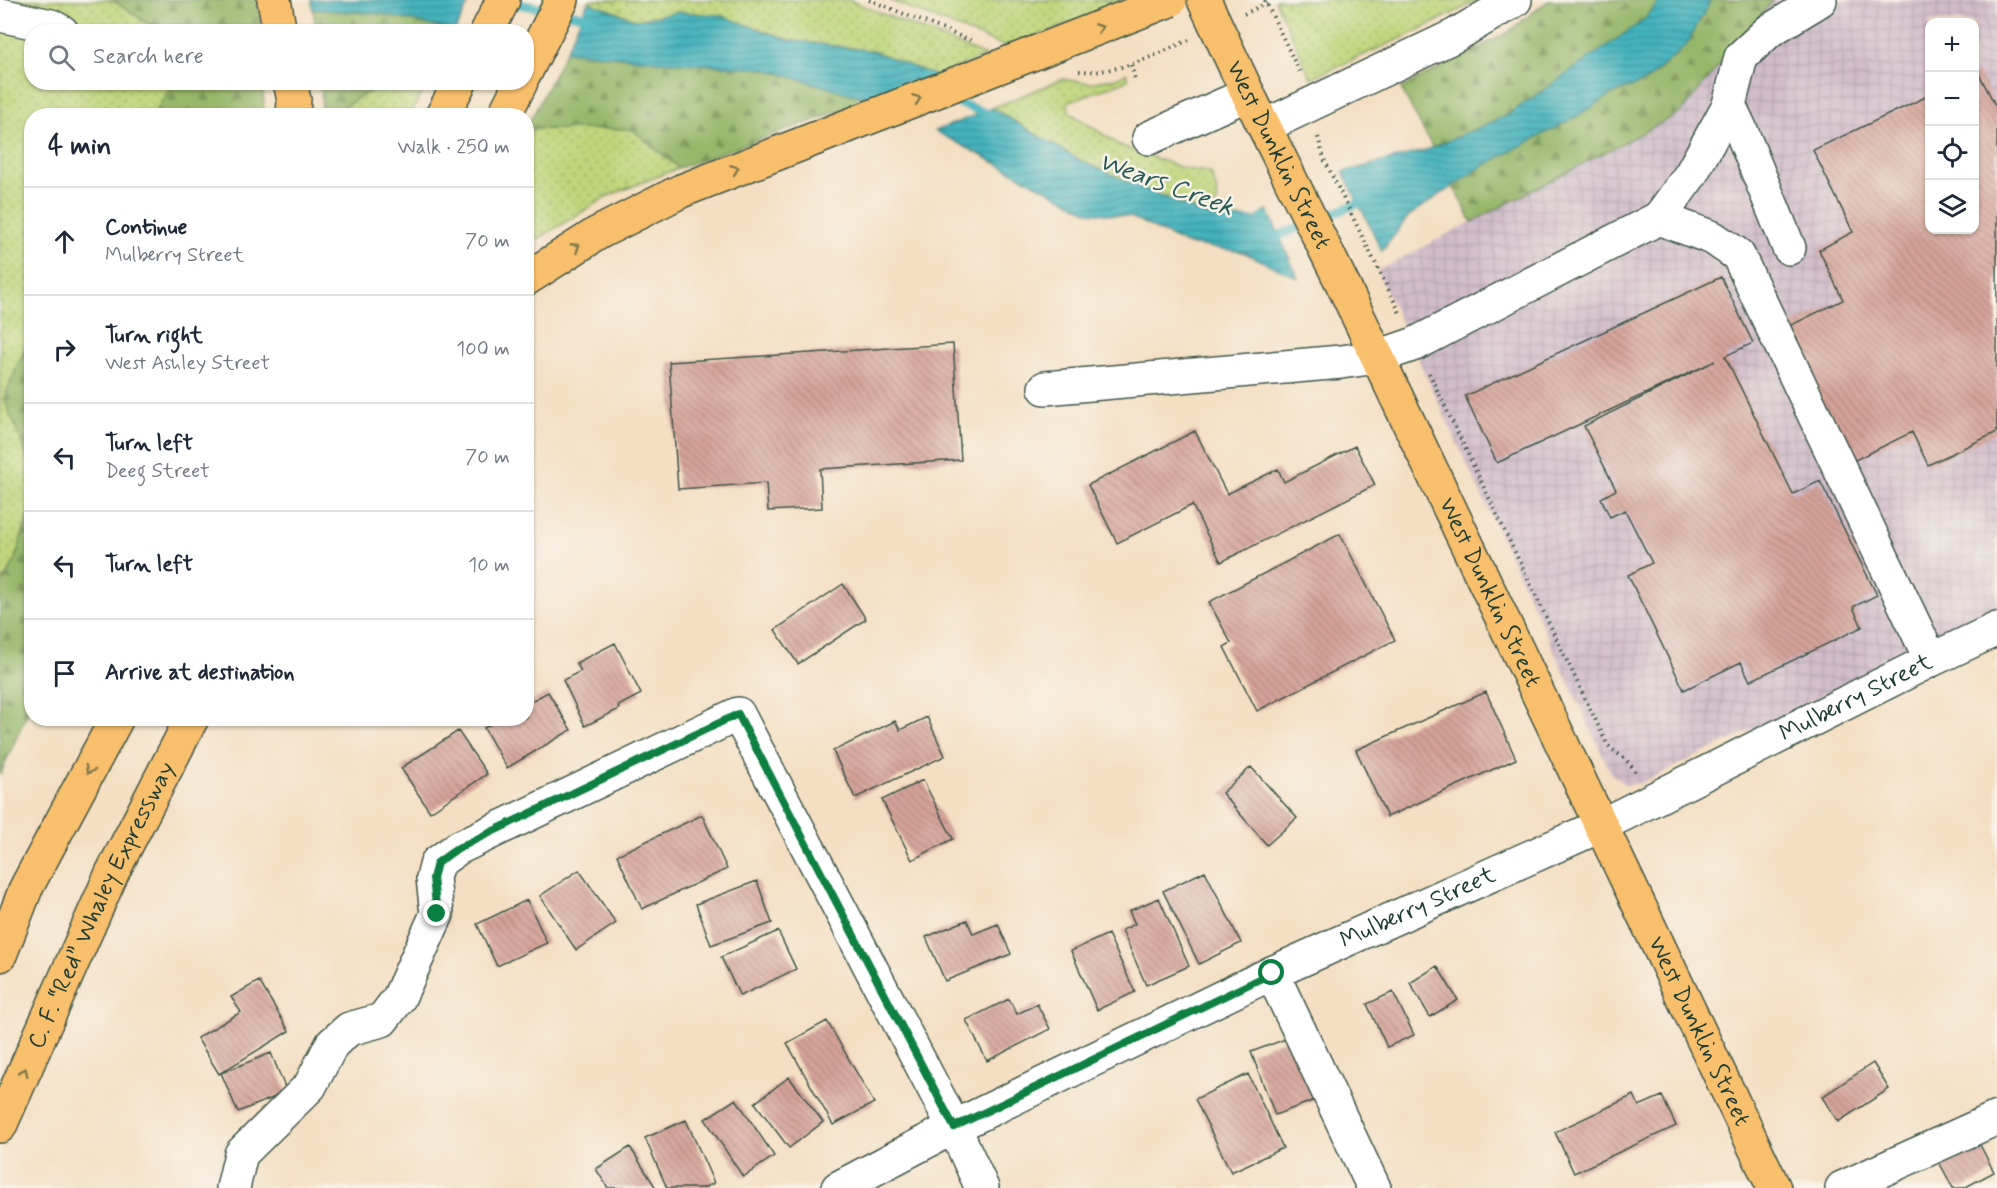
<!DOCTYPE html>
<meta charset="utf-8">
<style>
body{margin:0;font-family:Mynerve,sans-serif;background:#f6f6f7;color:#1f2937}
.controls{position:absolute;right:18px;top:18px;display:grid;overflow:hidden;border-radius:12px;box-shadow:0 2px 4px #0004}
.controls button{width:54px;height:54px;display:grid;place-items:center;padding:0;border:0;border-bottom:2px solid #e0e1e3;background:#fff;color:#1f2937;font:30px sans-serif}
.stop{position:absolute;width:18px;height:18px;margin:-14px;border:4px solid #0b8043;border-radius:50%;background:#fff}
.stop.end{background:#0b8043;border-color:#fff;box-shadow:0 2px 6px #0008}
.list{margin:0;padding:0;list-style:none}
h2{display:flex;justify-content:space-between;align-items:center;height:78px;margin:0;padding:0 24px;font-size:26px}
h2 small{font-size:20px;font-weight:400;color:#747a83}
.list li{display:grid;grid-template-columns:39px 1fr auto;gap:18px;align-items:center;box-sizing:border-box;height:108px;padding:0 24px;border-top:2px solid #e0e1e3}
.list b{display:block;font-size:22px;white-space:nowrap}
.list p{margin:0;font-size:20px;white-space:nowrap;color:#747a83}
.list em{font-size:20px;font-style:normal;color:#747a83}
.icon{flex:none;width:33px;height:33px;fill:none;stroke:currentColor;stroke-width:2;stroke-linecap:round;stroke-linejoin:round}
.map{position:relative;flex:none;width:1997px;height:1188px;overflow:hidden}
.search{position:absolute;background:#fff;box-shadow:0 2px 4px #0004;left:24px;top:24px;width:510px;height:66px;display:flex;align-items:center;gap:15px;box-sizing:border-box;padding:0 21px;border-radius:24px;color:#747a83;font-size:22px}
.panel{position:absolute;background:#fff;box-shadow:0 2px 4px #0004;left:24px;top:108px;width:510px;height:618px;border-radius:24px}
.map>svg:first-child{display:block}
.industrial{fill:url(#industrial-grid);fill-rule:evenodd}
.grass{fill:url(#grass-dots);stroke:#6f8a58;stroke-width:1.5}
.forest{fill:url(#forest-firs);stroke:#5b7a50;stroke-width:1.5}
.water{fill:url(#water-rules);stroke:#327878;stroke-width:1.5}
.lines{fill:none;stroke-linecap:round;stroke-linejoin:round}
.stream{stroke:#44b3bd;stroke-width:9}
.building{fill:url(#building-back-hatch)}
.minor-casing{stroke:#3f5549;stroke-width:36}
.major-casing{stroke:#3f5549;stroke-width:36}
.highway-casing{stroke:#3f5549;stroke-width:36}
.path{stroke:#3f5549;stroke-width:4;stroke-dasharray:1.5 4.5;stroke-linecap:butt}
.minor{stroke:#fff;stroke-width:33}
.major{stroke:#f8bf6c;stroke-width:33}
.highway{stroke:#f8bf6c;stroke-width:33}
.highway-bridge-casing{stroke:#3f5549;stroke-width:36;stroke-linecap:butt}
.highway-bridge{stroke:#f8bf6c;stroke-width:33}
.oneway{stroke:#81784d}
.route{stroke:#0b8043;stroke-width:8}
.labels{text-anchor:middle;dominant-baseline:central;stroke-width:5;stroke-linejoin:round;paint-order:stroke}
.street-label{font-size:24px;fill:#1f3d34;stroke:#f7f3e8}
.water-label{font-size:26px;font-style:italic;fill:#285a56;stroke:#f7f3e8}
</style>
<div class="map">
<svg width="1997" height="1188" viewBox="0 0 1997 1188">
<defs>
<pattern id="industrial-grid" width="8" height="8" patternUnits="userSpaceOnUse" patternTransform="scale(1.5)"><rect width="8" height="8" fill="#d1bdca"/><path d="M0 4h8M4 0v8" fill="none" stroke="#b3a3ae"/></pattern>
<pattern id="grass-dots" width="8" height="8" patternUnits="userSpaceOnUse" patternTransform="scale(1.5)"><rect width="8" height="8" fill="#bfd67b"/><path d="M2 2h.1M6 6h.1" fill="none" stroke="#9baf66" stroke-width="1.8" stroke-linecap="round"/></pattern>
<pattern id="forest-firs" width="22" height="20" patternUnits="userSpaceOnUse" patternTransform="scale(1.5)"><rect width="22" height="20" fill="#97b76b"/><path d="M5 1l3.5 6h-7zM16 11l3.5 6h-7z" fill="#7b9659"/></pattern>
<pattern id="water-rules" width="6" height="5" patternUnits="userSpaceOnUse" patternTransform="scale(1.5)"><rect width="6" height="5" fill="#44b3bd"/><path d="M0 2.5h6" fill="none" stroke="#38939a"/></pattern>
<pattern id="building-back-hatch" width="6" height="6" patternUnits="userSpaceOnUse" patternTransform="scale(1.5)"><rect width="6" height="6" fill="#d6a39a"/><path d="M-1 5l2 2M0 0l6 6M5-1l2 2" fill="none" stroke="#ad867e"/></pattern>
</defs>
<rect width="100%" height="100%" fill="#f7f3e8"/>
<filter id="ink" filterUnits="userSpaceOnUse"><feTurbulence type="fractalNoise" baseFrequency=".0167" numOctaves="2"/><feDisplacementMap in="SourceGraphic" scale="12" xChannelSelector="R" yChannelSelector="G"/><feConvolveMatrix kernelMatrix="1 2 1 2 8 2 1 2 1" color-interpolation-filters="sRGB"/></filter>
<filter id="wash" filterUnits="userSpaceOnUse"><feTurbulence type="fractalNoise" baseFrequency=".008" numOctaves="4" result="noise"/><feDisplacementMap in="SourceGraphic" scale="24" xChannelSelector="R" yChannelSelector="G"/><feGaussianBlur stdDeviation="1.35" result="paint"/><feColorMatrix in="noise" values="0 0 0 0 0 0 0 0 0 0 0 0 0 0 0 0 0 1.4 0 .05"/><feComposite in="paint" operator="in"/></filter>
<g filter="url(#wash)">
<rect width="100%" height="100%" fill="#f4dfc2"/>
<!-- industrial -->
<path class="industrial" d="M1773,0H1997V611L1641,783L1626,785L1611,773L1377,271L1680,113ZM1930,22H1974V230H1930Z"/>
<!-- grass -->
<path class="grass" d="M0,0H202L208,31L32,32V82L184,83L168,115L32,116L31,590L0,651Z
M589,0H849L986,56L936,76L873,51L789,40L719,15L678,12L637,20L588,2Z
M889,0H1129L1008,48Z
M1275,0H1479L1409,35L1311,78Z
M1127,73L1128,80L1068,102L1069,112L1119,145L1182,168L1211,173L1218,195L1213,218L1079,160L992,108L1063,79L1089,83L1116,78Z
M383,83H427L409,115L328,116Z
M533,129H632L679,168L608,196L539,238L527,248V140Z"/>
<!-- forest -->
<path class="forest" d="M112,0H258L262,31H169L147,23Z
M1549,0H1773L1680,113L1472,222L1401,88L1507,33Z
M313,9L382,14L455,31H316Z
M566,51L659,61L765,69L872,100L679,168L632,129H533L527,127Z
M174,83H263L264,115H153Z
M321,83V82L383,83L328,116L322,115Z
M31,334V466L4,398Z
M31,506V704L0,775V587L15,560Z"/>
<!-- water -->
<path class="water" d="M311,0H470L455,31L382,14L313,9Z
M1660,0H1711L1686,46L1646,81L1611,95L1572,119L1483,166L1409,216L1382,251L1343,172L1424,151L1506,116L1644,20Z
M588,2L637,20L677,12L719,15L789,40L873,51L936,76L872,100L765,69L659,61L566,51Z
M992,108L1079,160L1213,218H1256L1268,210L1298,278L1243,252L1186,244L1131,217L1089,212L935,131Z"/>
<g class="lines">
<!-- stream -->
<path class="stream" d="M507,2L550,10
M563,12L594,18
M945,98L983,112L991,117
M1267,235H1280L1369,199"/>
</g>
<g id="blocks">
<!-- building -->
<path class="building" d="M1978,72L1997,109V432L1928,465L1912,432L1849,463L1783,329L1843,300L1819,250L1853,232L1813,150L1930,95V230H1974V74Z
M1721,277L1753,343L1725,356L1793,494L1820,481L1877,595L1853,607L1862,627L1750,681L1741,662L1684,690L1628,575L1652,563L1625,510L1610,517L1601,498L1616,490L1584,426L1715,361L1497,463L1465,396Z
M953,344L961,460L820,469L822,508L768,511L766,483L678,489L669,362Z
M1195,431L1227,494L1278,469L1284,482L1355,446L1375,485L1221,562L1192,505L1117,543L1088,485Z
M1340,534L1395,640L1257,711L1224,647L1231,643L1209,602Z
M843,584L866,619L798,664L775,630Z
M615,643L641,694L618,706L619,709L585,726L563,680L581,671L576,663Z
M548,692L571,730L507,768L484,728L501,718H526V704Z
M1486,692L1516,759L1387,817L1356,750Z
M927,717L945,756L855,798L833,751L895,721L900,730Z
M458,731L487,774L430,812L401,768Z
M1251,767L1297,818L1267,845L1222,793Z
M923,780L953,839L912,860L882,800Z
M702,815L727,869L642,909L617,855Z
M579,870L616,923L576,950L540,896Z
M1205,871L1241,943L1199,964L1163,891Z
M757,881L772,923L711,945L696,904Z
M1159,898L1189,966L1146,985L1122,930L1135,924L1129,911Z
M527,900L547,943L497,966L477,924Z
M967,920L973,934L998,924L1011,954L945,981L926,937Z
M778,931L796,969L740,996L721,957Z
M1108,934L1135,992L1097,1010L1071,951Z
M1437,966L1458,1000L1430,1017L1410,983Z
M259,981L289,1031L219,1074L197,1038L241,1012L231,997Z
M1393,992L1414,1035L1387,1047L1367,1004Z
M1009,999L1017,1014L1037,1004L1050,1029L987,1061L966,1020Z
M827,1021L874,1103L833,1125L787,1043Z
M1291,1037L1315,1100L1275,1115L1251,1052Z
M271,1053L287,1092L238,1112L221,1073Z
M1873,1063L1889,1089L1838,1122L1822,1097Z
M1248,1074L1283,1148L1231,1172L1195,1099Z
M789,1077L823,1122L789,1148L755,1103Z
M1634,1095L1639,1106L1662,1096L1676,1126L1574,1173L1555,1132Z
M736,1099L774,1156L743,1177L705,1119Z
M686,1120L714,1183L703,1188H667L645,1138Z
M1977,1139L1994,1172L1964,1188H1953L1938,1160Z
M630,1147L656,1188H608L596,1169Z"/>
</g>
</g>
<g filter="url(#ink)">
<use href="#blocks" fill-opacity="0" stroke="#3f5549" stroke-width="1.5"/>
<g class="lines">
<!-- minor casing -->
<g class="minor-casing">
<g id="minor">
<path d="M0,15L51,26L62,32"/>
<path d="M1265,126L1454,36L1515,0"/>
<path d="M1149,138L1248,94"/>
<path d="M1659,218L1713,238L1738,255L1931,660"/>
<path d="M1789,248L1740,128L1729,105L1741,57L1769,31L1820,0"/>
<path d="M1045,388L1341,362L1377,357L1415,344L1659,218L1691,174L1729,105"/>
<path d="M1272,973L1374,1188"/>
<path d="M233,1188L241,1154L310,1086L332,1044L349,1029L382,1020L399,998L437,914L433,878L437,863L458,848L738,714L954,1127L982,1188"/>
<path id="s1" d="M838,1188L954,1127L1272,973L1602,825L1931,660L1997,629"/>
<path d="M1842,1188L1997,1118"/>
</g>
</g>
<!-- major casing -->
<g class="major-casing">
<g id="major">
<path id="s2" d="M1204,0L1248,94L1345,289L1774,1188"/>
</g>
</g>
<!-- highway casing -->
<g class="highway-casing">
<g id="highway">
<path d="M274,0L280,32"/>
<path d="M487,32L503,0"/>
<path d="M526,71L562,0"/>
<path d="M290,82L294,100L293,116"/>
<path d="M442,116L460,82"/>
<path d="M504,116L521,82"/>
<path d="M526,279L598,233L681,191"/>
<path d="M0,955L26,888L117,718"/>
<path id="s3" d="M0,1126L112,873L192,718"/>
</g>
</g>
<!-- path -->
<path class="path" d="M869,0L972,41
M1265,0L1301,75
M1244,14L1267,3
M1131,65L1136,82
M1079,71C1121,74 1152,56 1189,40
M1318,137L1324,159L1401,315
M1429,373L1607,744C1618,756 1627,757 1635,772"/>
<!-- minor -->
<use href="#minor" class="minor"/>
<!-- major -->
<use href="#major" class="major"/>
<!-- highway -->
<use href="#highway" class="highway"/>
<!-- highway-bridge casing -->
<g class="highway-bridge-casing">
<path id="highway-bridge" d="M681,191L1170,0"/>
</g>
<!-- highway-bridge -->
<use href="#highway-bridge" class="highway-bridge"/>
</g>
<!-- one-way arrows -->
<defs><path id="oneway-chevron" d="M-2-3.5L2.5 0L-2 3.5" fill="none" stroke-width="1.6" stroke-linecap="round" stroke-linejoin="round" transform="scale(1.5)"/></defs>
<g class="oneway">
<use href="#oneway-chevron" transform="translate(1099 28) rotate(-21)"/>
<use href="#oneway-chevron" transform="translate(917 99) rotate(-21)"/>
<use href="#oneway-chevron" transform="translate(735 169) rotate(-21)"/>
<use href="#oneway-chevron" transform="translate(576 247) rotate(-33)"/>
<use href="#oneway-chevron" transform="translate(89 770) rotate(118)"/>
<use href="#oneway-chevron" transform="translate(24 1072) rotate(-66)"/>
</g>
</g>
<g class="lines" filter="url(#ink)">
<!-- route -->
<path class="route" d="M437,914L433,878L437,863L458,848L738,714L954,1127L1272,973"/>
</g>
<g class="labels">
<!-- street labels -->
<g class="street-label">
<text stroke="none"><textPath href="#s2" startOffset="172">West Dunklin Street</textPath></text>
<text stroke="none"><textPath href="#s2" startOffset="658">West Dunklin Street</textPath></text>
<text stroke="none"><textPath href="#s1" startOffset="1130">Mulberry Street</textPath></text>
<text stroke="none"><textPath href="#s3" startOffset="243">C. F. “Red” Whaley Expressway</textPath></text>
<text stroke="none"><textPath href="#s1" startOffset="644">Mulberry Street</textPath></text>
<text stroke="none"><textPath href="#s2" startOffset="1144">West Dunklin Street</textPath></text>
</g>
<!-- water labels -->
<g class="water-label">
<text transform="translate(1166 185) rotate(20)">Wears Creek</text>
</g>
</g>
</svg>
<div class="controls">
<button>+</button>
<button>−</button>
<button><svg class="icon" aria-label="locate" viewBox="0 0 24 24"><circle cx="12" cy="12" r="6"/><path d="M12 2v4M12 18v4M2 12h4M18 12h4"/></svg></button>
<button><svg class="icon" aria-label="layers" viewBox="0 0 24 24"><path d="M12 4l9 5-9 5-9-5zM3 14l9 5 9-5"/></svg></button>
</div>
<div class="stop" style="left:1272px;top:973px"></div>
<div class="stop end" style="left:437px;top:914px"></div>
<div class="search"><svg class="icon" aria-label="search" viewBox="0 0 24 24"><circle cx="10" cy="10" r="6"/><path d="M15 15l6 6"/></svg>Search here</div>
<section class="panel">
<h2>4 min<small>Walk · 250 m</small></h2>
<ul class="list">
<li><svg class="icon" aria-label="ahead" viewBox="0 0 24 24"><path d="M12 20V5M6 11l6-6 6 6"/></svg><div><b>Continue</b><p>Mulberry Street</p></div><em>70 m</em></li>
<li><svg class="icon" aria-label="right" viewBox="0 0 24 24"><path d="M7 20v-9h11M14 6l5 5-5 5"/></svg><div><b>Turn right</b><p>West Ashley Street</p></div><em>100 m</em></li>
<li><svg class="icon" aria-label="left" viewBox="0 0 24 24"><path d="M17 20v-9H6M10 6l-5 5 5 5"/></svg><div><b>Turn left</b><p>Deeg Street</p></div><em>70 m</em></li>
<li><svg class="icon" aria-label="left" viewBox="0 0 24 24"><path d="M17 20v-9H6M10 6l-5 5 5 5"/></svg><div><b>Turn left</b></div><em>10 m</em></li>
<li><svg class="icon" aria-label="arrive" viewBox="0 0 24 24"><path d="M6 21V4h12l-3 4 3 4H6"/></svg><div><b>Arrive at destination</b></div></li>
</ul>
</section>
</div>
